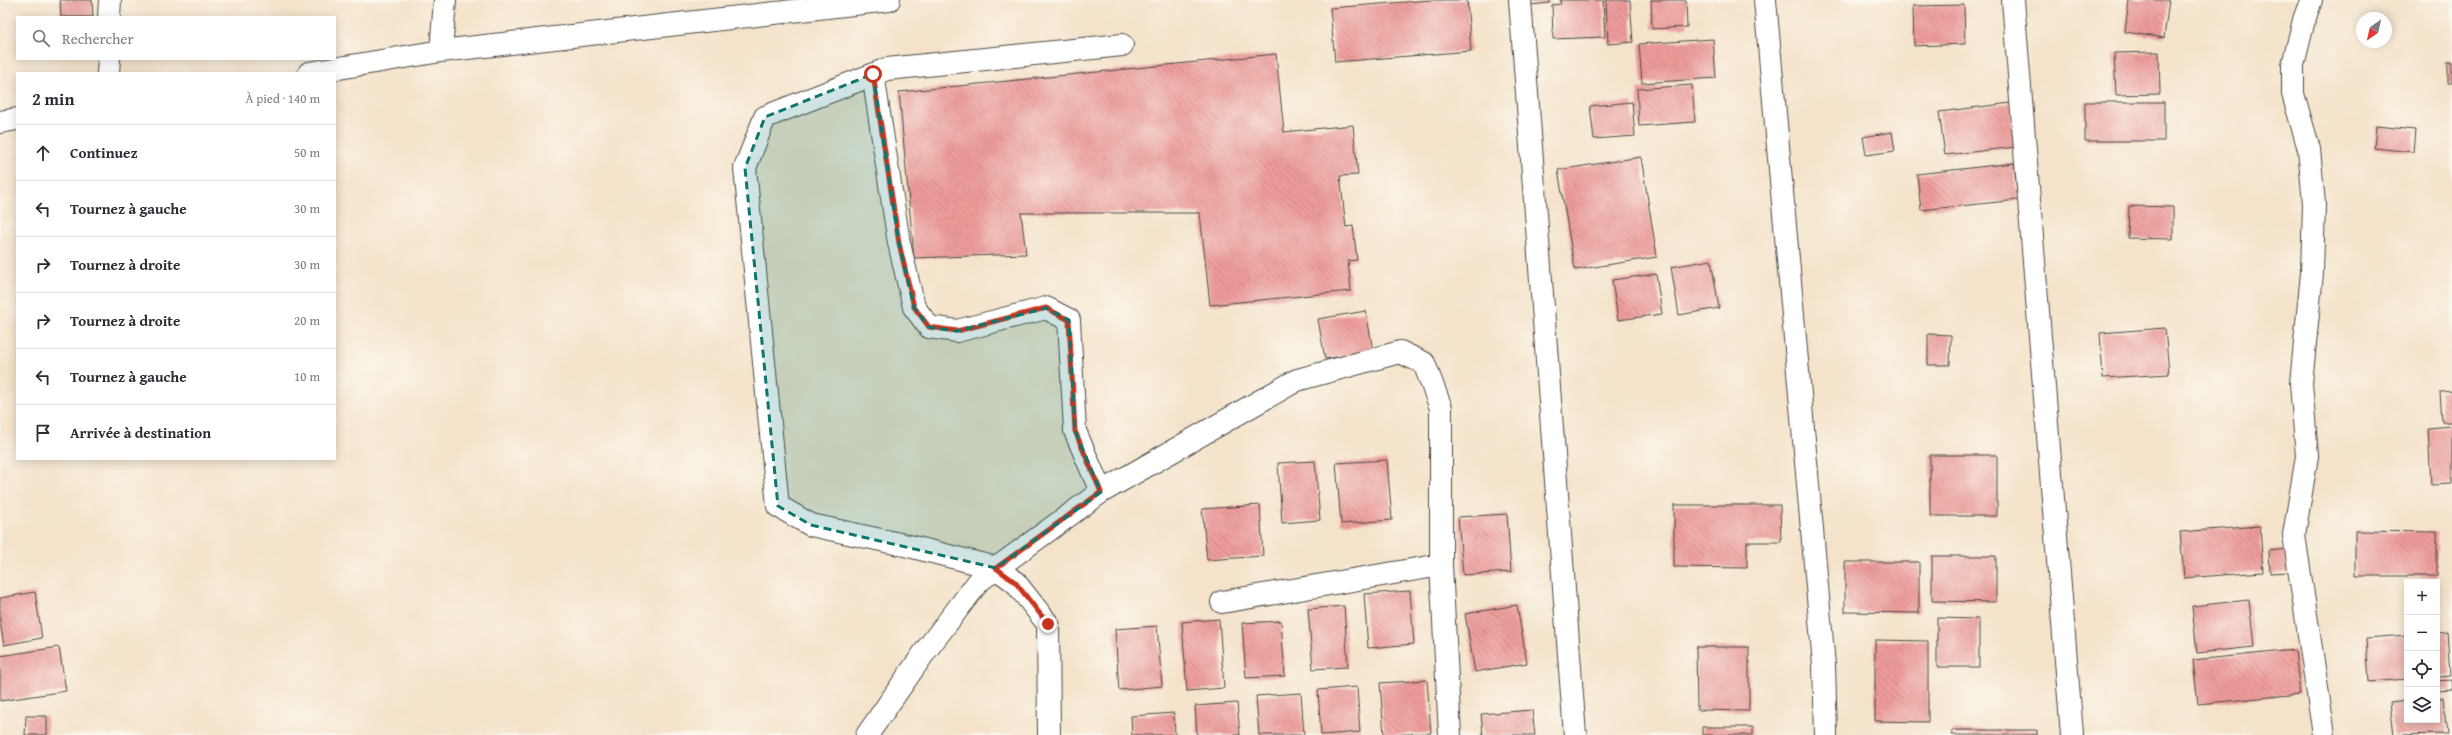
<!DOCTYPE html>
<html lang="fr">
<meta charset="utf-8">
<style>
body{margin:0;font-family:"Gentium Book Plus",serif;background:#f2f2f3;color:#2b2b33}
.controls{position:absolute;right:12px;bottom:12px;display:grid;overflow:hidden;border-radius:0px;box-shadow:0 2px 10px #0003}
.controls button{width:36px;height:36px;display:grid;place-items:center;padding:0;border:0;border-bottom:1px solid #e1e1e2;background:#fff;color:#2b2b33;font:20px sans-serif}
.compass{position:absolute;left:2356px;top:12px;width:36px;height:36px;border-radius:50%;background:#fff;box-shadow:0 2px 10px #0003;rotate:214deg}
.stop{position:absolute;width:12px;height:12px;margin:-9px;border:3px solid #c8321e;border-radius:50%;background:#fff}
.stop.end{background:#c8321e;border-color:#fff;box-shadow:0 1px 4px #0008}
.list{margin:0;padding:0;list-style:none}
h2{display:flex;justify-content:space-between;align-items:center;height:52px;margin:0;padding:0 16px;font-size:17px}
h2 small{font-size:13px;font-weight:400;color:#7c7c81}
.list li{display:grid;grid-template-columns:26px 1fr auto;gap:12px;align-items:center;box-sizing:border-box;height:56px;padding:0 16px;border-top:1px solid #e1e1e2}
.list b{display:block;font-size:15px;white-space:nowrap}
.list em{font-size:13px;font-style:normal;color:#7c7c81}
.icon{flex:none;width:22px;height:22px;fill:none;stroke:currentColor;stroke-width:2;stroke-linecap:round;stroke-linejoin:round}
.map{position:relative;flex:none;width:2452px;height:735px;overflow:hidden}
.search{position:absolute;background:#fff;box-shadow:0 2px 10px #0003;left:16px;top:16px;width:320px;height:44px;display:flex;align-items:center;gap:10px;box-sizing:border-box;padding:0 14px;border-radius:0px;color:#7c7c81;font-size:15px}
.panel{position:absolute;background:#fff;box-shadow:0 2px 10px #0003;left:16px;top:72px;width:320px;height:388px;border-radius:0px}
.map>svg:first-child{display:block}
.building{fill:url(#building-back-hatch)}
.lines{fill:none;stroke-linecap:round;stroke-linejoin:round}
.minor-casing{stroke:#494743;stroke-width:24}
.minor{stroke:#fff;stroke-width:22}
.route{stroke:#c8321e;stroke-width:5}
.marked{fill:#0f766e;fill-opacity:0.2;stroke:#0f766e;stroke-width:3;stroke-dasharray:8 5;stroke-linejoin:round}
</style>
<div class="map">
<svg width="2452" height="735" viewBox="0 0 2452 735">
<defs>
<pattern id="building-back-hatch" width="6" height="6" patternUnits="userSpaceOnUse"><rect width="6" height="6" fill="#ee9c9a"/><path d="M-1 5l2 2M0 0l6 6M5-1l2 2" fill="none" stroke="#c17f7e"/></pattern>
</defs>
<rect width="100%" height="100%" fill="#fbf7ec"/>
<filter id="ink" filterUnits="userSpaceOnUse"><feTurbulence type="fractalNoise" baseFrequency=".025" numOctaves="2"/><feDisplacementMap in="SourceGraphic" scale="8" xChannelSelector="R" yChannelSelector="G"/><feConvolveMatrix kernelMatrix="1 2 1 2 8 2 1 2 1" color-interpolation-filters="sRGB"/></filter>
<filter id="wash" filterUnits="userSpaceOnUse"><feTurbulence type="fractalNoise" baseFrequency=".012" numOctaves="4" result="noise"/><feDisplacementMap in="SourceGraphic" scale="16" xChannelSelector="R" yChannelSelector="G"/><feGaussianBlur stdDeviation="0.9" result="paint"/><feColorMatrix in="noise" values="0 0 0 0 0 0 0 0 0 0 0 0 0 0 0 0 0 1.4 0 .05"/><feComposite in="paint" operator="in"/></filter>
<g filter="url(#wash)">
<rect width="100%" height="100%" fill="#f4e3ca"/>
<g id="blocks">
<!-- building -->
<path class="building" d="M60,0H92L93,17H61Z
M1431,0H1467L1471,51L1335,62L1330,8Z
M1530,0H1549L1550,3L1530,5Z
M1560,0H1603L1605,37L1553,39L1552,5L1561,4Z
M1606,0H1630L1633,42L1608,44Z
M1651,0H1686L1687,27L1652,29Z
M2129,0H2169L2164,38L2125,32Z
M1964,5L1965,44L1914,46L1913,6Z
M1713,39L1716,78L1642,83L1639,44Z
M2159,52L2160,94L2116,95L2114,53Z
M1276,54L1284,132L1353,125L1358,175L1340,176L1346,227L1353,226L1357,260L1348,261L1351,291L1210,305L1200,213H1021L1026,254L914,258L899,92Z
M2448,61H2452V83H2448Z
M1692,85L1695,122L1639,126L1637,89Z
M1632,102L1635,136L1594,139L1590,106Z
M2085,102H2164V141H2085Z
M2011,103L2016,147L1945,155L1939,112Z
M2376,126L2415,130L2413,152L2374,148Z
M1892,132L1895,151L1866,155L1863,137Z
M1641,157L1657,257L1575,270L1558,170Z
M2014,163L2018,200L1921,210L1917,174Z
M2129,206L2173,207V239L2128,238Z
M1711,260L1719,308L1679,315L1671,267Z
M1656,274L1662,314L1618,320L1612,280Z
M1366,311L1373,351L1325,359L1318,319Z
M2165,328L2169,374L2103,378L2100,333Z
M1928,334L1951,335L1950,365H1928Z
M2452,391V422H2442L2440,392Z
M2452,426V484L2431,485L2428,428Z
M1930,455H1997V516H1930Z
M1387,460L1392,520L1341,524L1336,463Z
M1315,461L1320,520L1282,523L1278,463Z
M1260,505L1263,556L1207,560L1202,509Z
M1674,505H1780L1781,542H1747V568L1674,567Z
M1507,514L1511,572L1463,575L1458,517Z
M2260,526L2263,572L2184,578L2180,532Z
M2355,531L2437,532V576H2355Z
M2287,549L2289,572L2270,573L2269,551Z
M1932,556H1996V602L1932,601Z
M1845,562H1919V613L1845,612Z
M1410,591L1414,644L1368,648L1364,594Z
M35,592L42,638L4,645L0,622V598Z
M2249,600L2254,647L2197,653L2192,606Z
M1517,605L1527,663L1475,672L1465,614Z
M1344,606L1348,667L1313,669L1308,609Z
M1937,618L1979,619V667H1937Z
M1219,619L1224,688L1187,691L1182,622Z
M1281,621L1285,676L1246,678L1242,623Z
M1157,626L1162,686L1119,690L1115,629Z
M2447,632L2450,676L2437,677V633Z
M2407,635V679L2369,682L2366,638Z
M1875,640L1928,641V722L1875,721Z
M59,647L66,691L0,701V656Z
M1696,647H1749V711L1697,710Z
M2295,650L2300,694L2198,704L2193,660Z
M1427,680L1431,733L1384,735L1380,683Z
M2451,680L2452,690L2437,691V681Z
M1357,687L1360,732L1321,735L1318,690Z
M1301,693L1304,735H1259L1256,696Z
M2437,698H2443L2447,734L2394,735L2390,703L2407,701V720H2437Z
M1237,703L1240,735H1197L1195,706Z
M1532,710L1535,735H1483L1481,714Z
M1174,713L1175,735H1132L1131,716Z
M26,716H47V735H25Z
M1702,727H1753V735H1702Z
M1952,730H2037V735H1952Z"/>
</g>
</g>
<g filter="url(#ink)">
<use href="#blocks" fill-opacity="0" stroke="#494743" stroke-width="1"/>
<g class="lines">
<!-- minor casing -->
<g class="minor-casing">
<path id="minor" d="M1520,0L1575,735
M1765,0L1824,665L1826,735
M2013,0L2072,735
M2311,0L2304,20L2293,65V94L2309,149L2314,204L2312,273L2301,383L2307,456L2294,535L2324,735
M109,17L110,0
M441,51L445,0
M108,73L109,59
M309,73L441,51L889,0
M873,74L899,243L914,307L929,327L957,331L1046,308L1069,320L1075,431L1101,492
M0,122L17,119
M1441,565L1450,735
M867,735L924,653L979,581L1101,492L1297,380L1400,352L1424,363L1441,408V565L1222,602
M1049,735L1048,624L1015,582L996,568L909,546L811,525L778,506L745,168L765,117L887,69L1122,45"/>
</g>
<!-- minor -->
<use href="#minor" class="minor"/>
</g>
</g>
<g class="lines" filter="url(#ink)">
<!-- route -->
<path class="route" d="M873,74L899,243L914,307L929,327L957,331L1046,308L1069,320L1075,431L1101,492L996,568L1015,582L1048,624"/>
</g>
<!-- marked area -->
<path class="marked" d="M873,74L899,243L914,307L929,327L957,331L1046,308L1069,320L1075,431L1101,492L996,568L811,525L778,506L745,168L765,117Z"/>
</svg>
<div class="controls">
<button>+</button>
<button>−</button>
<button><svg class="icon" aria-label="locate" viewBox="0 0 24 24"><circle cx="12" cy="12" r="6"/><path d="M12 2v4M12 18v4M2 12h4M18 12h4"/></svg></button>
<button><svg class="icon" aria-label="layers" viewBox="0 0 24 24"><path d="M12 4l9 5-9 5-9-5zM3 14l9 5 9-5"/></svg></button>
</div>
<svg class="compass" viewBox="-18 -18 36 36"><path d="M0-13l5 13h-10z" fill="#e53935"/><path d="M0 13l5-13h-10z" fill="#7c7c81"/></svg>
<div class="stop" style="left:873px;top:74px"></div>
<div class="stop end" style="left:1048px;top:624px"></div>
<div class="search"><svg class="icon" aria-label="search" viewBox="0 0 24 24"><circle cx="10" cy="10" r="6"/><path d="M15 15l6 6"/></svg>Rechercher</div>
<section class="panel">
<h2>2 min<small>À pied · 140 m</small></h2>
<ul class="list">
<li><svg class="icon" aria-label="ahead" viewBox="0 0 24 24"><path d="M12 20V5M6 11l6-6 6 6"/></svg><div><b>Continuez</b></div><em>50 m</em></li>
<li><svg class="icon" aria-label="left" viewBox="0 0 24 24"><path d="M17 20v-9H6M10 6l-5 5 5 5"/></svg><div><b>Tournez à gauche</b></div><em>30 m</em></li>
<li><svg class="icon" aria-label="right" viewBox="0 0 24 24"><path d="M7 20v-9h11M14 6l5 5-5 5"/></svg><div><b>Tournez à droite</b></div><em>30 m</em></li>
<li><svg class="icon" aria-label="right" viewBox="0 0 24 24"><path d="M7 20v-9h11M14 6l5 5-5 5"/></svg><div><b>Tournez à droite</b></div><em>20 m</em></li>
<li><svg class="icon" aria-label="left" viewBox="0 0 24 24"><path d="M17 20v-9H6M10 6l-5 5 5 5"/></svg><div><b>Tournez à gauche</b></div><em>10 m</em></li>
<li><svg class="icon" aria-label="arrive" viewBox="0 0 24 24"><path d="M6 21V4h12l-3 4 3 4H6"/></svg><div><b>Arrivée à destination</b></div></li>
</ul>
</section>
</div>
